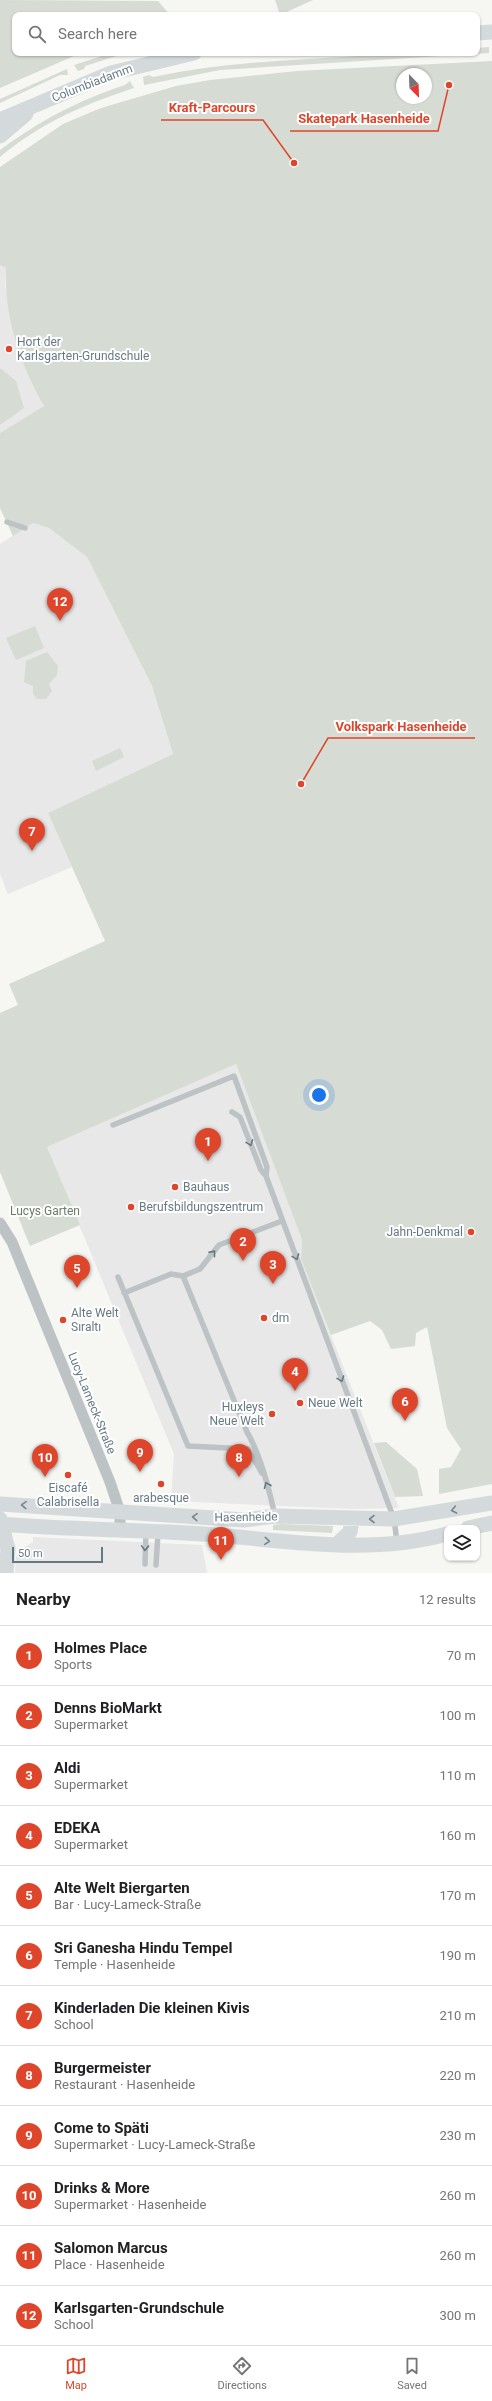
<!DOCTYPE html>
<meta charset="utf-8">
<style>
body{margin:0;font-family:Roboto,sans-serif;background:#f6f6f6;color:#202124}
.controls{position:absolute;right:12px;bottom:12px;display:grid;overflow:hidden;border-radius:8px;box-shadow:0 1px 3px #0004}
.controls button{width:36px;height:36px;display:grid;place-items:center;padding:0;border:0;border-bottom:1px solid #e0e0e0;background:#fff;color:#202124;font:20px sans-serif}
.compass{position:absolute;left:396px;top:68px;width:36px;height:36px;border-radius:50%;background:#fff;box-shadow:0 1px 3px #0004;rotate:157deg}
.scale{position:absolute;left:12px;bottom:10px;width:91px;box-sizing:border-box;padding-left:4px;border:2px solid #667983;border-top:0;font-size:11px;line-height:14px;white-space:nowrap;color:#667983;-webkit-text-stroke:3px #fff;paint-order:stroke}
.you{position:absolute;left:319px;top:1095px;width:14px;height:14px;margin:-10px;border:3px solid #fff;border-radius:50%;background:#1a73e8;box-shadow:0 0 0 6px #1a73e833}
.badge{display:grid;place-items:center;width:26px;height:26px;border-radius:50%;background:#de462c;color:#fff;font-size:13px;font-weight:700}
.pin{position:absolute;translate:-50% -33px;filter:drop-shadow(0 1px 2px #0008)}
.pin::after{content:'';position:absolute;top:21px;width:14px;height:12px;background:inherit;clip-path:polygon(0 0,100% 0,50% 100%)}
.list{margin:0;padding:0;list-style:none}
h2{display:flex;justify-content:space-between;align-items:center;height:52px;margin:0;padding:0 16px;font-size:17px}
h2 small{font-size:13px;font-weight:400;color:#757577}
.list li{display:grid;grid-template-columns:26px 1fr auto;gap:12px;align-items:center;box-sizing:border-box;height:60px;padding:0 16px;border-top:1px solid #e0e0e0}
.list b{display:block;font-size:15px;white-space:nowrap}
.list p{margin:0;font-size:13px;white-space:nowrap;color:#757577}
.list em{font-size:13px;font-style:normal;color:#757577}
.icon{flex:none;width:22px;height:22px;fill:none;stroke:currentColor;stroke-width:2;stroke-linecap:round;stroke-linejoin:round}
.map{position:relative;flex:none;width:492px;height:1573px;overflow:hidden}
.search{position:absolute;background:#fff;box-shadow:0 1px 3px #0004;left:12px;right:12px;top:12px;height:44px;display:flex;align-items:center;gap:10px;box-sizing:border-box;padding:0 14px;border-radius:8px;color:#757577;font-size:15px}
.sheet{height:772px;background:#fff}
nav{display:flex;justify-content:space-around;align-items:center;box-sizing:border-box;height:56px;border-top:1px solid #e0e0e0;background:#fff;font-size:11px;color:#757577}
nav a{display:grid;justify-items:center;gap:2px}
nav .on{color:#de462c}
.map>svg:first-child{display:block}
.built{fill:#e7e8e7}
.green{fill:#d6dbd3;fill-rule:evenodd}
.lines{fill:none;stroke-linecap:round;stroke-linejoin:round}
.lane{stroke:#bdc2c5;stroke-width:5.5}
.street{stroke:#bdc2c5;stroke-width:11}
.secondary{stroke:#d4d9dc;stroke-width:15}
.oneway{stroke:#667983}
.oneway2{stroke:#768790}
.poi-dot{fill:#de462c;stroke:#fff;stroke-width:1.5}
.labels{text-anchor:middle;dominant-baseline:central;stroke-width:4;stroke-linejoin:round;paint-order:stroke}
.street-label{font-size:12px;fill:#667983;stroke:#fff}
.poi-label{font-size:12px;fill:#667983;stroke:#fff;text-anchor:start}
.park-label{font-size:12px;fill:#6b7b65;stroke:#fff}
.leader{fill:none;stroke:#de462c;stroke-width:1.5}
.callout-dot{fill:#de462c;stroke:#fff;stroke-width:1.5}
.callout-label{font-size:13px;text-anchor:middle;font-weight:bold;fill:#de462c;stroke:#fff;stroke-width:4;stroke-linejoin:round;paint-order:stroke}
</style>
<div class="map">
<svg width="492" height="1573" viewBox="0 0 492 1573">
<rect width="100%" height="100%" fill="#f6f6f3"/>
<!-- built -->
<path class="built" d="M0,265L6,268L5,286L24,364L44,406L0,433Z
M32,523L49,528L87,557L152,686L173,754L48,813L72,867L8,894L0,874V544Z
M236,1064L302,1240L301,1259L399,1508L352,1509L171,1501L174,1454L47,1147Z
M33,1537L202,1545L207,1573H15L16,1556L20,1555L23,1548L33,1542Z"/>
<!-- green -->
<path class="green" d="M0,0L158,1L170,15H15V53H81L0,88Z
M275,0H313L280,15Z
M489,47V53L220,70L144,85L143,77L149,75L153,77C204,66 254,62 307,59C364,55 420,53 477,53V48Z
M111,53H126L85,66L84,69L78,71L74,65Z
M492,61V1484L439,1494V1469L451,1467L461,1449L447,1428L427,1327L416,1333L415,1346L391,1349L382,1330L370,1321L331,1335L301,1259L302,1240L236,1064L47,1147L80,1225L30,1246L0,1172V1013L18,1005L9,984L105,941L48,813L173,754L152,686L87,557L49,528L33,523L13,536L0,508V433L44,406C20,363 4,318 6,268L0,265V167L63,124L101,108L176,86L210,80L297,71ZM402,74H426V98H402Z
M67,69L68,75H60L0,103V99Z
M130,81L134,88C85,104 40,123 0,157V150C41,120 77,101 125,85Z
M0,368L16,381L24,408L0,425Z
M35,626L44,648L16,660L6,638Z
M47,652L58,666L57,675L49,684L52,691L46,699H37L33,694V686L24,682L26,661Z
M120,748L124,757L96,771L92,761Z
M386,1442L417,1469L423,1496L395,1497L374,1443Z
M281,1524L333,1526L332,1533L273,1530V1525Z"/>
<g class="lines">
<!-- lane -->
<path class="lane" d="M7,522L25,528
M232,1112L240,1117L261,1170L266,1176
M113,1125L234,1076L267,1167L266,1176L394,1519L397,1542
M183,1276L247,1432C261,1456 269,1488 275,1516
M118,1277L188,1446L248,1449L262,1473
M124,1293L171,1274L183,1276L200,1269L219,1245L282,1221
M145,1564L146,1531
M156,1565L158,1533"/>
<!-- street -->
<path class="street" d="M0,1223L12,1242L110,1482L120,1512V1530"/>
<!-- secondary -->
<path class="secondary" d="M477,33L492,32
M0,120L111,73L194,53
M0,136L26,114
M0,1504L244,1520L275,1516L394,1519L492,1503
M0,1519L8,1549L6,1573
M0,1524C68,1530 135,1529 203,1534C285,1540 366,1556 447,1534
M468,1528L492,1523
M336,1545L350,1532L352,1519"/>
</g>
<!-- one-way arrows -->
<defs><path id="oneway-chevron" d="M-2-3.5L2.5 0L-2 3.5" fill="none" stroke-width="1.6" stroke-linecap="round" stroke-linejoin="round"/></defs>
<g class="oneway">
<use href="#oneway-chevron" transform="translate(250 1143) rotate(69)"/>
<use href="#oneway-chevron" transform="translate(213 1253) rotate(-51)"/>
<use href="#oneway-chevron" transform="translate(296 1257) rotate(70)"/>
<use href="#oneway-chevron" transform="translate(341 1379) rotate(70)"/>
<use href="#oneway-chevron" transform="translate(267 1485) rotate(-112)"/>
<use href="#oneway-chevron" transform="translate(145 1548) rotate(92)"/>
</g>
<g class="oneway2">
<use href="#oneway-chevron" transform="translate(24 1505) rotate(-178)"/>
<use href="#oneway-chevron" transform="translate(454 1510) rotate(169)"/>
<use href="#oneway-chevron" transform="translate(195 1517) rotate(-177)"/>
<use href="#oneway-chevron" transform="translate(372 1519) rotate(-180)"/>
<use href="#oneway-chevron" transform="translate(267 1541) rotate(5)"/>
</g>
<!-- markers -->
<g class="poi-dot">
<circle cx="9" cy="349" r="4"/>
<circle cx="175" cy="1187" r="4"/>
<circle cx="131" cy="1207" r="4"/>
<circle cx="471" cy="1232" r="4"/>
<circle cx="264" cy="1318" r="4"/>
<circle cx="63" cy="1320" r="4"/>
<circle cx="300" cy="1403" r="4"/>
<circle cx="272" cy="1414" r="4"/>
<circle cx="68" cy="1475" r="4"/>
<circle cx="161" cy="1484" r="4"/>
</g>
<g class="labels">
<!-- street labels -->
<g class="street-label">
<text transform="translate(92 83) rotate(-21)">Columbiadamm</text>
<text transform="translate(92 1403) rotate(68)">Lucy-Lameck-Straße</text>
<text transform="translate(246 1517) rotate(-1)">Hasenheide</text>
</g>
<!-- poi labels -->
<g class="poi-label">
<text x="17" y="342">Hort der<tspan x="17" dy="14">Karlsgarten-Grundschule</tspan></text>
<text x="183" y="1187">Bauhaus</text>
<text x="139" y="1207">Berufsbildungszentrum</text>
<text x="463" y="1232" text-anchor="end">Jahn-Denkmal</text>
<text x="71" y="1313">Alte Welt<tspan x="71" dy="14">Sıraltı</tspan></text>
<text x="272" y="1318">dm</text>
<text x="308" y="1403">Neue Welt</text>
<text x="264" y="1407" text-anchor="end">Huxleys<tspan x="264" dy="14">Neue Welt</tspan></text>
<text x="68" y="1488" text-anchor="middle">Eiscafé<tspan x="68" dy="14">Calabrisella</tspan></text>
<text x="161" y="1498" text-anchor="middle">arabesque</text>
</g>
<!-- park labels -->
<g class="park-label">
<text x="45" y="1211">Lucys Garten</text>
</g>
</g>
<!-- callouts -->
<path class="leader" d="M294 163L263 120H161M449 85L438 131H290M301 784L328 738H475"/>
<g class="callout-dot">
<circle cx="294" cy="163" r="4"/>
<circle cx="449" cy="85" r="4"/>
<circle cx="301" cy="784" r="4"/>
</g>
<g class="callout-label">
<text x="212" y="112">Kraft-Parcours</text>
<text x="364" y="123">Skatepark Hasenheide</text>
<text x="401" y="731">Volkspark Hasenheide</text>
</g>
</svg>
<div class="controls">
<button><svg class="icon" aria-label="layers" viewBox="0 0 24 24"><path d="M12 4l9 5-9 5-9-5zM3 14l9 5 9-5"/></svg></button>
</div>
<svg class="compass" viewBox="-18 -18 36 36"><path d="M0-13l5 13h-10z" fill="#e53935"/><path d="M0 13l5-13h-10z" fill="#757577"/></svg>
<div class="scale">50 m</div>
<div class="you"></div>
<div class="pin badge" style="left:208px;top:1161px">1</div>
<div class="pin badge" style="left:243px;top:1261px">2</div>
<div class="pin badge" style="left:273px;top:1284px">3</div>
<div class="pin badge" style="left:295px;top:1391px">4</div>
<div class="pin badge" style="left:77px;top:1288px">5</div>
<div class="pin badge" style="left:405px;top:1421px">6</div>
<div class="pin badge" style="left:32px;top:851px">7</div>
<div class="pin badge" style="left:239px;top:1477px">8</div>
<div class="pin badge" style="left:140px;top:1472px">9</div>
<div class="pin badge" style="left:45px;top:1477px">10</div>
<div class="pin badge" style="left:221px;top:1560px">11</div>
<div class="pin badge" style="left:60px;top:621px">12</div>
<div class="search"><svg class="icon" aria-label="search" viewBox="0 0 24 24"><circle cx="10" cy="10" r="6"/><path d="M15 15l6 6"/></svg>Search here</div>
</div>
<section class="sheet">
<h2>Nearby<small>12 results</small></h2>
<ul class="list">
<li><span class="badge">1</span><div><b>Holmes Place</b><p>Sports</p></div><em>70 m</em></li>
<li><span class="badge">2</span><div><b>Denns BioMarkt</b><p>Supermarket</p></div><em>100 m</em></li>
<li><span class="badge">3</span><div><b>Aldi</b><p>Supermarket</p></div><em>110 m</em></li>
<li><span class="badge">4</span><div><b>EDEKA</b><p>Supermarket</p></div><em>160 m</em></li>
<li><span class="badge">5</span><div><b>Alte Welt Biergarten</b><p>Bar · Lucy-Lameck-Straße</p></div><em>170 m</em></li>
<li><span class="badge">6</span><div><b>Sri Ganesha Hindu Tempel</b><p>Temple · Hasenheide</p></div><em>190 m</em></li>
<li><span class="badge">7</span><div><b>Kinderladen Die kleinen Kivis</b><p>School</p></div><em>210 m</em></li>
<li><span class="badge">8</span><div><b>Burgermeister</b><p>Restaurant · Hasenheide</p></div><em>220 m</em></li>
<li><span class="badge">9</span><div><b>Come to Späti</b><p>Supermarket · Lucy-Lameck-Straße</p></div><em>230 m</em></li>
<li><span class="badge">10</span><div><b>Drinks &amp; More</b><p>Supermarket · Hasenheide</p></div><em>260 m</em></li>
<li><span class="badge">11</span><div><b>Salomon Marcus</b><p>Place · Hasenheide</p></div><em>260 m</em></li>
<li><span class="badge">12</span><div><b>Karlsgarten-Grundschule</b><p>School</p></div><em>300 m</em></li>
</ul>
</section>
<nav>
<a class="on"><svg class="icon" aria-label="map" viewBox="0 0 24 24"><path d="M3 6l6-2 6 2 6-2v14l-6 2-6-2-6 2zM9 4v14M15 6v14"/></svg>Map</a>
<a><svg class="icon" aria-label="directions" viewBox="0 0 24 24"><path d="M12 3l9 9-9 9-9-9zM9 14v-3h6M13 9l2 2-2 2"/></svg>Directions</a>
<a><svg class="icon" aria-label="saved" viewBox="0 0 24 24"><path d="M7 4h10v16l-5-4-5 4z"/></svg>Saved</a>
</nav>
